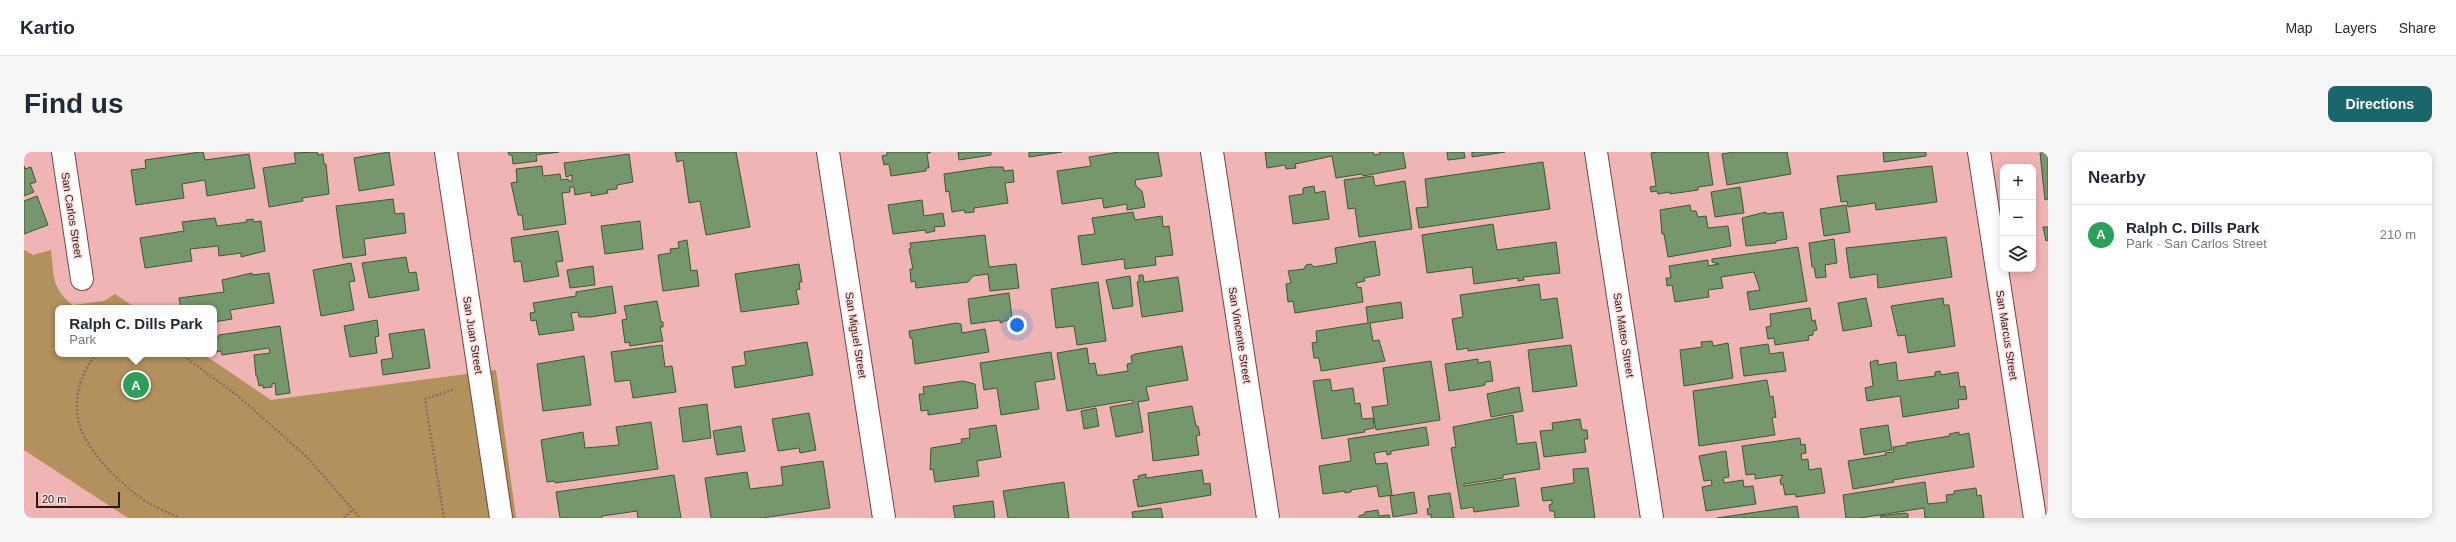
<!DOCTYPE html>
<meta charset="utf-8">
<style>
body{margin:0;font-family:Arial,sans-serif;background:#f6f6f7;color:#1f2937}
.controls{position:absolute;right:12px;top:12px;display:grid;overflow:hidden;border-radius:8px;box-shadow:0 2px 10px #0003}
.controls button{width:36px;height:36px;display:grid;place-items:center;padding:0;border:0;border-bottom:1px solid #e0e1e3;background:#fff;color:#1f2937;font:20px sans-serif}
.scale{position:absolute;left:12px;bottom:10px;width:84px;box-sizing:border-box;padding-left:4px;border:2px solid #2d1717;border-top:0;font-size:11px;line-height:14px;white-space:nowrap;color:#2d1717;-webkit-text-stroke:3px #fededd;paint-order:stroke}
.you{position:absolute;left:993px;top:173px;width:14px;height:14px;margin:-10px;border:3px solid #fff;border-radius:50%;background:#1a73e8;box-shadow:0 0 0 6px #1a73e833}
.badge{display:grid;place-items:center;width:26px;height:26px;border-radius:50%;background:#19676a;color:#fff;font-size:13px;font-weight:700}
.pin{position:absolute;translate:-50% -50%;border:2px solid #fff;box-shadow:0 1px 4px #0006}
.popup{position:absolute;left:31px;top:153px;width:162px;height:52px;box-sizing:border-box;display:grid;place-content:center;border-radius:8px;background:#fff;filter:drop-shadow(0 1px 3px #0005);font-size:13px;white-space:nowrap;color:#747a83}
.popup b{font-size:15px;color:#1f2937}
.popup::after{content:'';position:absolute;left:50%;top:100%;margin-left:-8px;border:8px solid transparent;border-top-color:#fff}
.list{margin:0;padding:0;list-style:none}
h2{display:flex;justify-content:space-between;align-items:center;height:52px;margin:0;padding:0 16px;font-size:17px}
h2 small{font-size:13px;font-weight:400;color:#747a83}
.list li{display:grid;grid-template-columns:26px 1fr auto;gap:12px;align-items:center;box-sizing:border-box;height:60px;padding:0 16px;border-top:1px solid #e0e1e3}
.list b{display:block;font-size:15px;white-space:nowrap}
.list p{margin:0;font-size:13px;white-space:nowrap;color:#747a83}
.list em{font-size:13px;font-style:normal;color:#747a83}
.icon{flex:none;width:22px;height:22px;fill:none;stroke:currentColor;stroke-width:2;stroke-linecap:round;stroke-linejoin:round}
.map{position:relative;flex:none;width:2024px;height:366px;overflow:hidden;border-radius:8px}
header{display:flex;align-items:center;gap:24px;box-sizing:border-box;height:56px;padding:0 20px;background:#fff;border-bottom:1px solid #e0e1e3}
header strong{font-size:19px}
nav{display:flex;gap:22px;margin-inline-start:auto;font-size:14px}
.intro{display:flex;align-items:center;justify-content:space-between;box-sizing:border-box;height:96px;padding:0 24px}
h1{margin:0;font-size:28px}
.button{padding:10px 18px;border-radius:8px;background:#19676a;color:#fff;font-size:14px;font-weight:700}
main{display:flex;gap:24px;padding:0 24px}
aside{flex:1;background:#fff;border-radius:8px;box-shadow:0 2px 10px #0003}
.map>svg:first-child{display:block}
.green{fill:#b2915c}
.building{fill:#76976d;stroke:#3b5932}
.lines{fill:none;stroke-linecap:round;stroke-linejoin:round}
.minor-casing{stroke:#764243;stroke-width:24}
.path{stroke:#926868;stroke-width:2.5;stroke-dasharray:2 2;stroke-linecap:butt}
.minor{stroke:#fff;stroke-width:22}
.labels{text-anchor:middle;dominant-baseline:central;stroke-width:3;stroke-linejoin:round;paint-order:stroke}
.street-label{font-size:11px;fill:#2d1717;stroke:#fededd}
</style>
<header>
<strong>Kartio</strong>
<nav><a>Map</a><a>Layers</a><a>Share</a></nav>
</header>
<div class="intro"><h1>Find us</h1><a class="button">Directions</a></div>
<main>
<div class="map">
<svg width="2024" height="366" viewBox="0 0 2024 366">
<rect width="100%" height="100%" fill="#f1b4b4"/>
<!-- green -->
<path class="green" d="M0,98L9,103L27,98C30,122 27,137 49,153L80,149L91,142L112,156H34V202H179L247,248L472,218L492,366H104L0,298Z"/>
<!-- building -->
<path class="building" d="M176,0H179L181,8L225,2L231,36L183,44L181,28L158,32L160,46L112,53L107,18L122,16L121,8Z
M293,0L294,3L299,2L300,12H302L305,42L278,46L279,49L245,55L239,16L272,11L270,1Z
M365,0L370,33L335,39L330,6Z
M484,0H535L512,3L513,9L489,12L488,3H485Z
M651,0H712L726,75L682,83L676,49L665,51L659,8L653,10Z
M863,0H907L903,2L905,16H902V19L867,24L865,12L860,13L858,4L863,3Z
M934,0H967V3L935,8Z
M1005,0H1038L1005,5Z
M1095,0H1134L1138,24L1111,28L1112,34L1118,39L1121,55L1103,58V52L1080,56L1078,46L1038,52L1033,19L1067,14L1065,5Z
M1241,0H1349L1350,3L1356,2L1355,0H1379L1382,16L1339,24L1338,22L1312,26L1308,4L1271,12L1272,16L1262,17L1261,13L1243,16Z
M1423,0H1440L1441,6L1424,8Z
M1448,0H1481L1448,5Z
M1634,0H1684L1689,33L1674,35V38L1646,42V40L1634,42L1633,39L1627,40L1626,35L1632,34L1627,1Z
M1710,0H1763L1767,22L1703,33L1698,2Z
M1859,0H1902V4L1860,10Z
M2024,0V47L2021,48L2016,1Z
M605,2L609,30L593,33V37L583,38L584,41L567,44V40L551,43L550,35H546V40L538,41L542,72L500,78L498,63H494L487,31L493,30L492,17L518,14L519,24L536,22L537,28L544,27L545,29H548V23L542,25L540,11Z
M1519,10L1526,57L1395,76L1392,56L1404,55L1401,27Z
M0,14L1,17L7,15L12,30L6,32L10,40L0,44Z
M1908,14L1913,50L1852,58L1851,51L1824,55L1823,49L1817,50L1813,24Z
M967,15H979L980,19L989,18L990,30L981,31L984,51L950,56V60L941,61L940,58L928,60L925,39L922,40L920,22Z
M1349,24L1351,34L1381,29L1388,77L1335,85L1331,56L1324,57L1320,28Z
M1290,34L1291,41L1301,39L1305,67L1269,72L1265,44L1279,42V36Z
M1716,35L1720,61L1691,65L1687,40Z
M13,44L24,73L0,82V49Z
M369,47L371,62L380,61L382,81L340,87L342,103L319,106L312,54Z
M898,48L900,64L919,61L921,74L910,75L911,79L902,81L901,78L869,82L864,53Z
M1666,53L1667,59H1672L1674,65L1682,64L1684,76L1704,74L1707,94L1644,105L1640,82H1638L1636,58Z
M1822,53L1826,80L1800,84L1796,57Z
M1109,60L1111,68L1138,64L1139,75L1145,74L1149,103L1131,105L1132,113L1101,117L1100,107L1058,113L1054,84L1071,82L1068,66Z
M1742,60V62L1759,60L1763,87L1752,89V91L1722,94L1718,66Z
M191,66L193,74L223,70L222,68L229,67L230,70L237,69L241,99L217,105V101L195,104L194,94L166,97L168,109L121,116L116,86L160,79L158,70Z
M616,69L619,97L581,102L577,74Z
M1469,72L1473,98L1532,90L1536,121L1499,125L1500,128L1494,129V126L1450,132L1448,115L1403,121L1398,83Z
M2019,75H2024V88L2022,89Z
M534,79L539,109L532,110L535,124L500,130L497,109L490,110L487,86Z
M961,83L965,115L992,112L995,136L966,139L964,122L949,124L944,130L892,136L891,129L887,130L886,117H889L885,97L887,96L886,91Z
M1922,85L1928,125L1854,136L1853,122L1826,126L1822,96Z
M1810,87L1813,111L1801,113L1802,125L1792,126L1790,115H1788L1785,91Z
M663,88L667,119L673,118L675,134L639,139L634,103L647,101L646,97L655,96L654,90Z
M1351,89L1356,123L1340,126L1341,129L1332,131L1334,136L1337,135L1339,150L1271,161L1269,149L1264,150L1262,132L1267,131L1264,119L1280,117L1282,113L1287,112L1290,115L1313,111L1311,96Z
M1774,95L1783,149L1726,158L1723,140L1736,138L1730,120L1697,125L1699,136L1684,138L1685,145L1651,150L1648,133L1643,134L1642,126H1647L1645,114L1684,108V114L1695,112L1688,110V107Z
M382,105L385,121L392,120L395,138L345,146L338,111Z
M327,111L331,129L325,130L330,158L297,164L289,118Z
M775,112L778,130H775L776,137L772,138L775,152L717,160L711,122Z
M569,114L571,133L546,136L543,118Z
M228,121V123L245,121L250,151L206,158L208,167L190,170V156H157L155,146L200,140L198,128Z
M1115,123H1119L1120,130L1154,125L1159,159L1118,165L1113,130H1115Z
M1106,124L1109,154L1089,157L1082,128Z
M1074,130L1082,189L1053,193L1050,174L1032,176L1027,137Z
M1515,132L1517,148L1533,146L1539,186L1444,199V196L1433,198L1428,167L1439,165L1436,143Z
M588,134L592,161L567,165H555L554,160L547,161L550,178L515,183L512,168L507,169L506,161L511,160L509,151L552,144V140Z
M985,141L988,166L976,171V168L947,172L944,147Z
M1842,146L1848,174L1819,179L1814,151Z
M1919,146L1920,153H1925L1931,194L1884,201L1881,183L1874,184L1867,154Z
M633,149L637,170H639V175H636L639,189L606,194L605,190L601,191L598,168L603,167L600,154Z
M1377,150L1379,166L1346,171L1349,189L1355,188L1361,209L1297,219L1295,206H1290L1288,191L1293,190L1292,179L1344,171L1342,155Z
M1786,156L1788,169L1791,168L1793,178L1789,179V183L1784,184L1785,188L1751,193L1750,186L1744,187L1742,175L1747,174L1746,162Z
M353,168L355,184L351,185L353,201L326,205L320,174Z
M932,171L937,172L938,181L961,177L965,200L891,212L888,186H886L885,179Z
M256,174L266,241L252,243L251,231L248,232V235L239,236V233L235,234L233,224H232L230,203L246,201L245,196L198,203L197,199L192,200L190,186L195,185V183Z
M400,177L406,216L359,223L357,208L369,206L365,182Z
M1688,189L1689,194L1704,191L1709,226L1660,234L1656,198L1678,195L1677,190Z
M783,190L789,223L711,236L708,215L722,213L720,200Z
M1744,192L1746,202L1759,200L1762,219L1720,224L1716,196Z
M638,193L641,215L648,214L652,240L609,246L606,228L591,230L587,200Z
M1547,193L1553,234L1509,240L1504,198Z
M1158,194L1164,228L1122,235L1125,248L1114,250L1119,280L1092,285L1086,255L1109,251L1108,248L1043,259L1033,201L1063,196L1065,212L1071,211L1073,223H1079L1104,219L1103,212L1108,211L1107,204L1111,202Z
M1027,200L1031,227L1011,230L1015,257L977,263L973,236L960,238L956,211Z
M560,204L567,253L519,259L513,212Z
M1454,207V211L1466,209L1469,229L1461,230V233L1457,234L1425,239L1421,212Z
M1854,208V213L1872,210L1874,229L1911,224V220L1916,219L1917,223L1934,220L1936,235L1941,234L1943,247L1934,248L1935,256L1879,265L1876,244L1843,249L1841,236L1849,234L1846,210Z
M1407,209L1416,268L1352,278L1348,255L1364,253L1359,216Z
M1306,227L1308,239L1329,236L1331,252L1336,251L1338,267L1349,266L1350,276L1340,278L1341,280L1298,287L1289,229Z
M1743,228L1746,245L1749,244L1752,265L1748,266L1751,283L1675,294L1669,239Z
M939,229L951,232L954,256L904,263V258L897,259L895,242H900L899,235Z
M1495,235L1499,259L1467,265L1463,242Z
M683,252L687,286L659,290L655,256Z
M1168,254L1172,274H1174L1176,283L1172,284L1175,303L1129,309L1124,261Z
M1072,256L1075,274L1060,277L1057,259Z
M785,261L792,298L776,301L775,296L754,299L748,267Z
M1489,263L1493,292L1512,290L1516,317L1479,323V326L1440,332V334L1491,326L1495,354L1450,360L1449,355L1437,357L1427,296L1432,295L1429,275Z
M1556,267L1558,278H1563L1564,287H1560L1562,300L1520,305L1516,279L1529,278L1528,271Z
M627,270L634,317L531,331L530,329L523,330L517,288L559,280L561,296L595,293L592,275Z
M972,273L977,305L953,309L955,324L911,330L909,317L906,318L907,296L938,291L937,287L946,286L945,277Z
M1864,273L1868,298L1840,303L1836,277Z
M717,274L721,299L693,303L689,279Z
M1402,275L1405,293L1367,299V302L1363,303L1362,299L1350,301L1352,312L1363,311L1368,343L1355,345L1353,334L1327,338V340L1321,341V339L1299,342L1295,314L1327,309L1324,287Z
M1935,280V283L1945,281L1950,315L1869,328L1870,330L1829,337L1824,309L1862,303L1861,301L1870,300L1869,295L1883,293L1882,291L1926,284L1925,282Z
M1776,286L1777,293L1781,292L1782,301L1777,302L1778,308L1784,307L1785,318L1797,316L1801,341L1772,345L1771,342L1761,343L1759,332L1757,333L1756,328L1759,323L1731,327V322L1722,323L1718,294Z
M1702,299L1705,325L1699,326L1700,331L1719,328L1720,335L1729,334L1732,352L1682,359L1678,335L1688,333L1687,328L1680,329L1675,304Z
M799,309L806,356L738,366H687L681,326L723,320L726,337L759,333L757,315Z
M1564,316L1571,366H1531L1530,359H1526L1525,353L1528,352V348L1519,349L1517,336L1550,331L1549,317Z
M1178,318L1180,332L1186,331L1187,343L1114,355L1109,328L1115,327L1114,324L1122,322V326Z
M650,323L657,366H614L613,359L578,364V366H536L532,340Z
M1040,330L1045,366H984L979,339Z
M1901,330L1904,352L1923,350L1922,343L1930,342V339L1952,336L1953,344L1957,343L1960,366H1901L1900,356L1836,366H1822L1819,343Z
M1390,340L1393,361L1369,365L1366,344Z
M1426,341L1430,366H1407V362L1404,363L1403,357L1406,356L1404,344Z
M969,349L971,366H931L929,354Z
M1773,354L1775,366H1693Z
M1137,356L1139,366H1109L1108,360Z
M1354,358L1355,364L1365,363L1366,366H1335V364L1341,362V360Z
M1881,361L1884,362V366H1857L1856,364Z"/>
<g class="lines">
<!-- minor casing -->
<g class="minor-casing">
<path id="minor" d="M39,0L58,127
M422,0L477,366
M804,0L860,366
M1188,0L1244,366
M1572,0L1628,366
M1955,0L2011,366"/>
</g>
<!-- path -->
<path class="path" d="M73,202C54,222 46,258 60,284C72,307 96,331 117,346C128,354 143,360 155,366
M157,202L214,244L284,306L336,366
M320,366L328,358
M420,366L401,247L431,237"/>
<!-- minor -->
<use href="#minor" class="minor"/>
</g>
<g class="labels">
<!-- street labels -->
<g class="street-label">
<text transform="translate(48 63) rotate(81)">San Carlos Street</text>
<text transform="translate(449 183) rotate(81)">San Juan Street</text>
<text transform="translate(832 183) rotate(81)">San Miguel Street</text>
<text transform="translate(1216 183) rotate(81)">San Vincente Street</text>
<text transform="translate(1600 183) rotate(81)">San Mateo Street</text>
<text transform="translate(1983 183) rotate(81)">San Marcus Street</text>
</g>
</g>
</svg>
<div class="controls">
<button>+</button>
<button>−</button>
<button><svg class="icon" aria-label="layers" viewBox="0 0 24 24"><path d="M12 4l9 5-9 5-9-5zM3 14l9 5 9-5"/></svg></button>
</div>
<div class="scale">20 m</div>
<div class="you"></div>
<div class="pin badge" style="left:112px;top:233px;background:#2e9e5b">A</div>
<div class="popup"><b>Ralph C. Dills Park</b>Park</div>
</div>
<aside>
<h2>Nearby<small></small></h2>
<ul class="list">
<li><span class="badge" style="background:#2e9e5b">A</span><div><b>Ralph C. Dills Park</b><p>Park · San Carlos Street</p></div><em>210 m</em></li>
</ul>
</aside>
</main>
